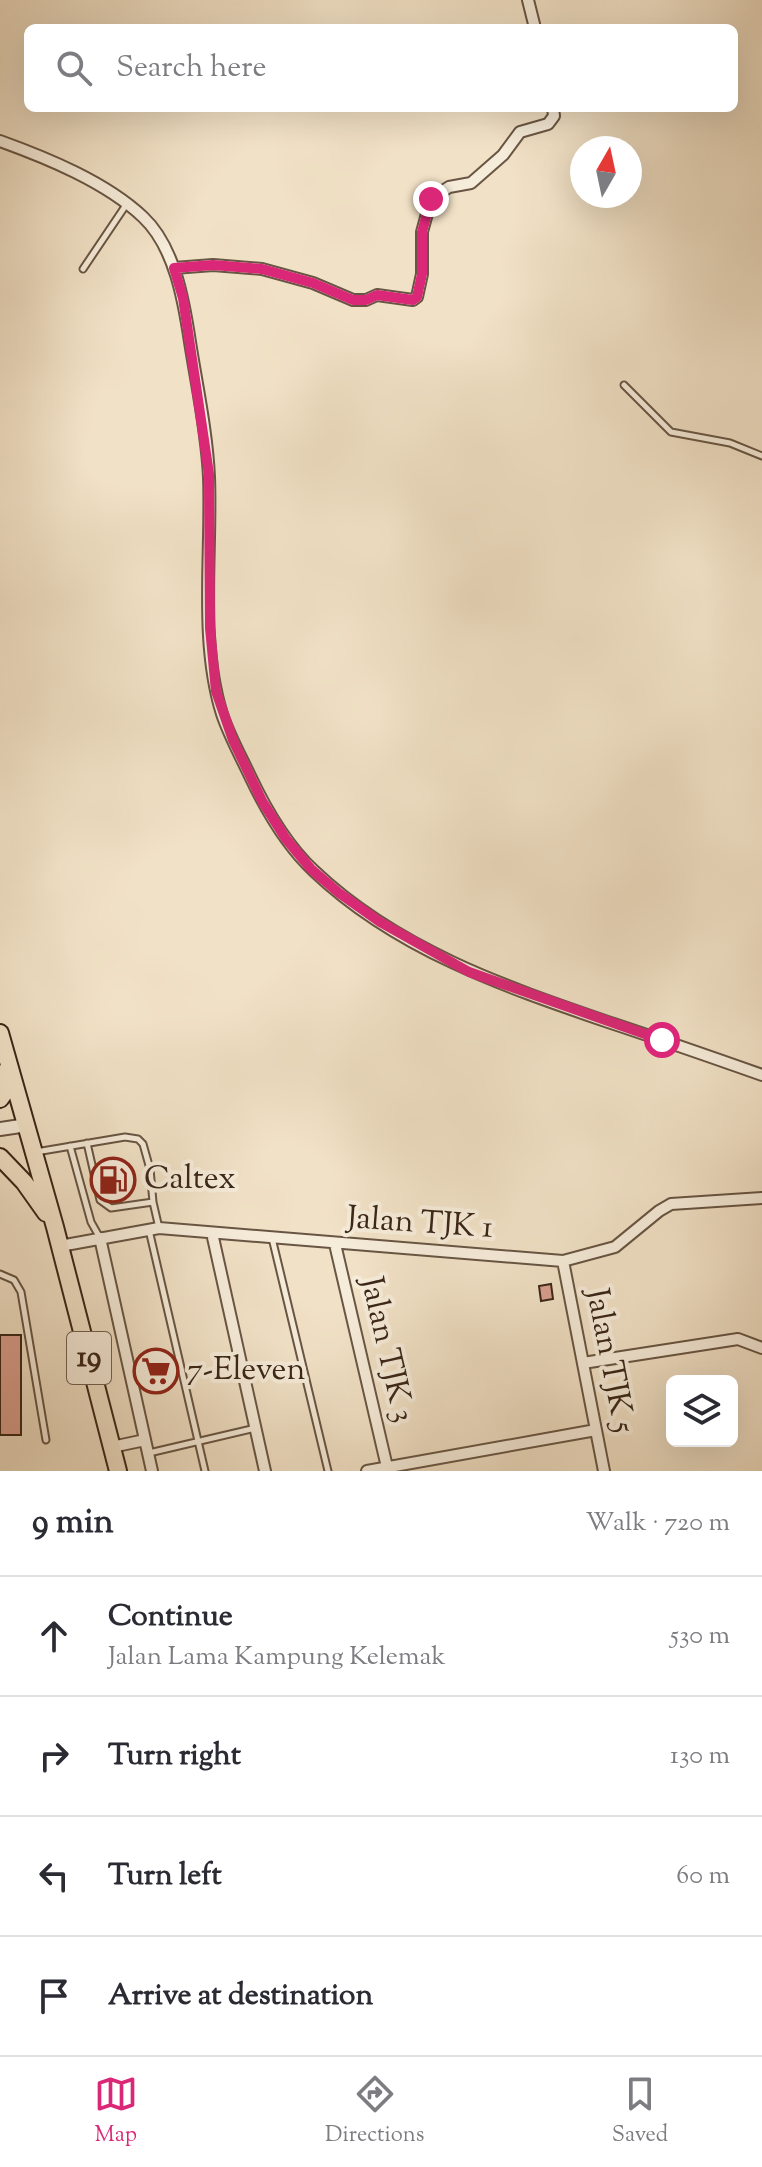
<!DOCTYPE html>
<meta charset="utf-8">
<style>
body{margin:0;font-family:"Sorts Mill Goudy",serif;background:#f2f2f3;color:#2b2b33}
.controls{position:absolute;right:24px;bottom:24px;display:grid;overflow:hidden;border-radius:12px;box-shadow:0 8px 32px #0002}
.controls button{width:72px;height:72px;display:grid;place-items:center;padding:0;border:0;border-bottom:2px solid #e1e1e2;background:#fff;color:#2b2b33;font:40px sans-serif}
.compass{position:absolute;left:570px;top:136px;width:72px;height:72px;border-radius:50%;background:#fff;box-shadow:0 8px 32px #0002;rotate:9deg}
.stop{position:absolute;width:24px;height:24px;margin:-18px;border:6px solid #db2777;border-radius:50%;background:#fff}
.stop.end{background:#db2777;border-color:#fff;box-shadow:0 2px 8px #0008}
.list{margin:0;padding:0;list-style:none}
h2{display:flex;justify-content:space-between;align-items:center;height:104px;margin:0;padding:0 32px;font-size:34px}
h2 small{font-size:26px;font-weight:400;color:#7c7c81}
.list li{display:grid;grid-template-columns:52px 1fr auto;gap:24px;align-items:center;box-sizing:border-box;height:120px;padding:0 32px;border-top:2px solid #e1e1e2}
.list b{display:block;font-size:30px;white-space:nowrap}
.list p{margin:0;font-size:26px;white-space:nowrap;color:#7c7c81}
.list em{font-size:26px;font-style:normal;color:#7c7c81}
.icon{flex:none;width:44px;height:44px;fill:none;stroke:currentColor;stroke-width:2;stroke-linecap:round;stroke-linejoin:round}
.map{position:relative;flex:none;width:762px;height:1471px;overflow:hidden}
.search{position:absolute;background:#fff;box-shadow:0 8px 32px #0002;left:24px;right:24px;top:24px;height:88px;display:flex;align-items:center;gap:20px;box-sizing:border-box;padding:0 28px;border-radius:12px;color:#7c7c81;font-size:30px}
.sheet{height:584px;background:#fff}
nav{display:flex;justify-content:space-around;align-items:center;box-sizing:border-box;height:112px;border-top:2px solid #e1e1e2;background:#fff;font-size:22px;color:#7c7c81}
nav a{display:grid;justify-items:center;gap:4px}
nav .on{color:#db2777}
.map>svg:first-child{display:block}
.building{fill:#daa08f;stroke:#3a2617;stroke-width:2}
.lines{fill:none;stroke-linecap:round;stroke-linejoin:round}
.service-casing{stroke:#685543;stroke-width:9}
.minor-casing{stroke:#685543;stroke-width:14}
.tertiary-casing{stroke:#685543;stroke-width:16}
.primary-casing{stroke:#3a2617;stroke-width:20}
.service{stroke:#f6ecda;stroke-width:5}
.minor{stroke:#f6ecda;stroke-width:10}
.tertiary{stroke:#f6ecda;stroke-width:12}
.primary{stroke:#f1e1c6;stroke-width:16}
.route{stroke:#db2777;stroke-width:10}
.labels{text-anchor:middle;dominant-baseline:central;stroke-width:8;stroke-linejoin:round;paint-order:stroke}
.shield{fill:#f6ecda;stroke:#726152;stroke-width:2}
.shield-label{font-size:30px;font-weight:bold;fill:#3a2617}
.poi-label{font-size:32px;fill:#3a2617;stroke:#f6ecda;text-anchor:start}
.street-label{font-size:32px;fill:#3a2617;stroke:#f6ecda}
</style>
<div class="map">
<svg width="762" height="1471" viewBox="0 0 762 1471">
<rect width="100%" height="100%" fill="#f1e1c6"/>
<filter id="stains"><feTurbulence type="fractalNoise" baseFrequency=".0025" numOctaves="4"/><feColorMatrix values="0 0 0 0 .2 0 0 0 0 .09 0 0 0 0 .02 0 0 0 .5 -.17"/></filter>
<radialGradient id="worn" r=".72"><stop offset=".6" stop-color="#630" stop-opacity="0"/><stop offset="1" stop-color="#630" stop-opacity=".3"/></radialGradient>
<!-- building -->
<path class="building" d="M551,1284L553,1299L541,1301L539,1286Z
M0,1335H21V1435H0Z"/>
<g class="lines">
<!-- service casing -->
<g class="service-casing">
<path id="service" d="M83,269L126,205
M624,385L671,432L730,443L762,456
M87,1143L100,1200L111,1208L153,1202
M70,1146L91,1222L100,1238
M36,1152L125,1137L138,1139L143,1144L150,1169L153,1202L159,1228
M149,1230L205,1471
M272,1238L328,1471
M0,1274L14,1280L21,1292L46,1440
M149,1453L256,1428"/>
</g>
<!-- minor casing -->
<g class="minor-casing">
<path id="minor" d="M528,0L535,28
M0,141C47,158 106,182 143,217C175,247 184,302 190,342C197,387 207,432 209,477C212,553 199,641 222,714C229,735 240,755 250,776C266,810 286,845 314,871C396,949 503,986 608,1022C659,1039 711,1057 762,1075
M174,268L213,265L262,269L313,283L353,300H366L377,295L413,300L417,297L422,274V232L431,199L449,187L471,183L503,155L520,132L548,124L554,116L553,108
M212,1233L265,1471
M100,1238L152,1471
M335,1244L387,1467
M60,1246L159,1228L563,1261L615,1247L659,1211L671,1204L762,1198
M563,1261L604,1471
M583,1363L738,1339L762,1348
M112,1447L145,1440
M367,1471L596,1430"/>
</g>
<!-- tertiary casing -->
<g class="tertiary-casing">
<path id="tertiary" d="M0,1129L27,1125"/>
</g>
<!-- primary casing -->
<g class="primary-casing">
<path id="primary" d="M0,1033L55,1227L118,1471
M0,1099L5,1092L7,1070
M0,1157L24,1182L46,1213"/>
</g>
<!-- service -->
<use href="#service" class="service"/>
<!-- minor -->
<use href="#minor" class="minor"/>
<!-- tertiary -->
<use href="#tertiary" class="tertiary"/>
<!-- primary -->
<use href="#primary" class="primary"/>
</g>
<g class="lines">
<!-- route -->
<path class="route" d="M431,199L422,232V274L417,297L413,300L377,295L366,300H353L313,283L262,269L213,265L174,268L183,298L209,474L210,628L216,691L233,740L262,801L286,839L311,869L339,893L380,922L469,972L662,1040"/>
</g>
<!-- icons -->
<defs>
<g id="fuel-ring" transform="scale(2.3)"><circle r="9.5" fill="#f6ecda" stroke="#8f2418" stroke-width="1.5"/><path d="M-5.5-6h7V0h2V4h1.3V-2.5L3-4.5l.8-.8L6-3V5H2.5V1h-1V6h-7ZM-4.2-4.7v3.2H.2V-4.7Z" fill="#8f2418"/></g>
<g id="supermarket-ring" transform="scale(2.3)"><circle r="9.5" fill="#f6ecda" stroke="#8f2418" stroke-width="1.5"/><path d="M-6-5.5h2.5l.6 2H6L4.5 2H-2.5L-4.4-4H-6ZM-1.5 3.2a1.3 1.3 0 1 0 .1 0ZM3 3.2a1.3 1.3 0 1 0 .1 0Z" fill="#8f2418"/></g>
</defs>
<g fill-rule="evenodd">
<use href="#fuel-ring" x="113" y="1180"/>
<use href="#supermarket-ring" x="156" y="1371"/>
</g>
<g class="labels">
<!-- shield labels -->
<rect class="shield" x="67" y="1332" width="44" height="52" rx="6"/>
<g class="shield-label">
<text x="89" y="1358">19</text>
</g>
<!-- poi labels -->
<g class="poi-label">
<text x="144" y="1180">Caltex</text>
<text x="187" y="1371">7-Eleven</text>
</g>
<!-- street labels -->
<g class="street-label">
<text transform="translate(420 1224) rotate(4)">Jalan TJK 1</text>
<text transform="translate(386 1350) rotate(77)">Jalan TJK 3</text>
<text transform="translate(609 1361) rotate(79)">Jalan TJK 5</text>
</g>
</g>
<rect width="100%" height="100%" filter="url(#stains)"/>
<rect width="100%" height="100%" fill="url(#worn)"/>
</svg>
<div class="controls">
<button><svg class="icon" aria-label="layers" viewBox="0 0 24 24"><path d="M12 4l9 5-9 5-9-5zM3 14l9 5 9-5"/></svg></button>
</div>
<svg class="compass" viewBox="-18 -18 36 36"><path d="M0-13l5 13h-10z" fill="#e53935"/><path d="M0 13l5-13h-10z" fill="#7c7c81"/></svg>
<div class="stop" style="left:662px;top:1040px"></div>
<div class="stop end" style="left:431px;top:199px"></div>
<div class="search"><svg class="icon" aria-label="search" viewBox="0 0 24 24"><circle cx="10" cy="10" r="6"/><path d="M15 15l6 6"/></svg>Search here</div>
</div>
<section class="sheet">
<h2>9 min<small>Walk · 720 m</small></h2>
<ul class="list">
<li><svg class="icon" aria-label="ahead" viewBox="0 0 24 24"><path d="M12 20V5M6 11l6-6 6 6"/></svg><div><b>Continue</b><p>Jalan Lama Kampung Kelemak</p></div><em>530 m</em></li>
<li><svg class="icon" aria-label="right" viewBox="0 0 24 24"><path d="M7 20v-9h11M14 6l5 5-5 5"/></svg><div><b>Turn right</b></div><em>130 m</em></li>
<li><svg class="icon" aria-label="left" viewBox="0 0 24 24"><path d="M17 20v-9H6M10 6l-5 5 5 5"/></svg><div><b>Turn left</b></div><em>60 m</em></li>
<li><svg class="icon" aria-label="arrive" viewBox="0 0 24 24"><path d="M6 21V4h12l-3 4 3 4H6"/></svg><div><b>Arrive at destination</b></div></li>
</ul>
</section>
<nav>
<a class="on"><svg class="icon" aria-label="map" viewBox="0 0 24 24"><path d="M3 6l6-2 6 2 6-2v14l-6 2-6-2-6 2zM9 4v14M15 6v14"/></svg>Map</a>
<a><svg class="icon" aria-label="directions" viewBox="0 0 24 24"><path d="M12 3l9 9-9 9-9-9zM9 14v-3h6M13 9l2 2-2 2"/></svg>Directions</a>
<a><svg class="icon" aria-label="saved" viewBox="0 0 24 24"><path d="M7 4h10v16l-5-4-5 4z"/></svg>Saved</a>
</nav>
